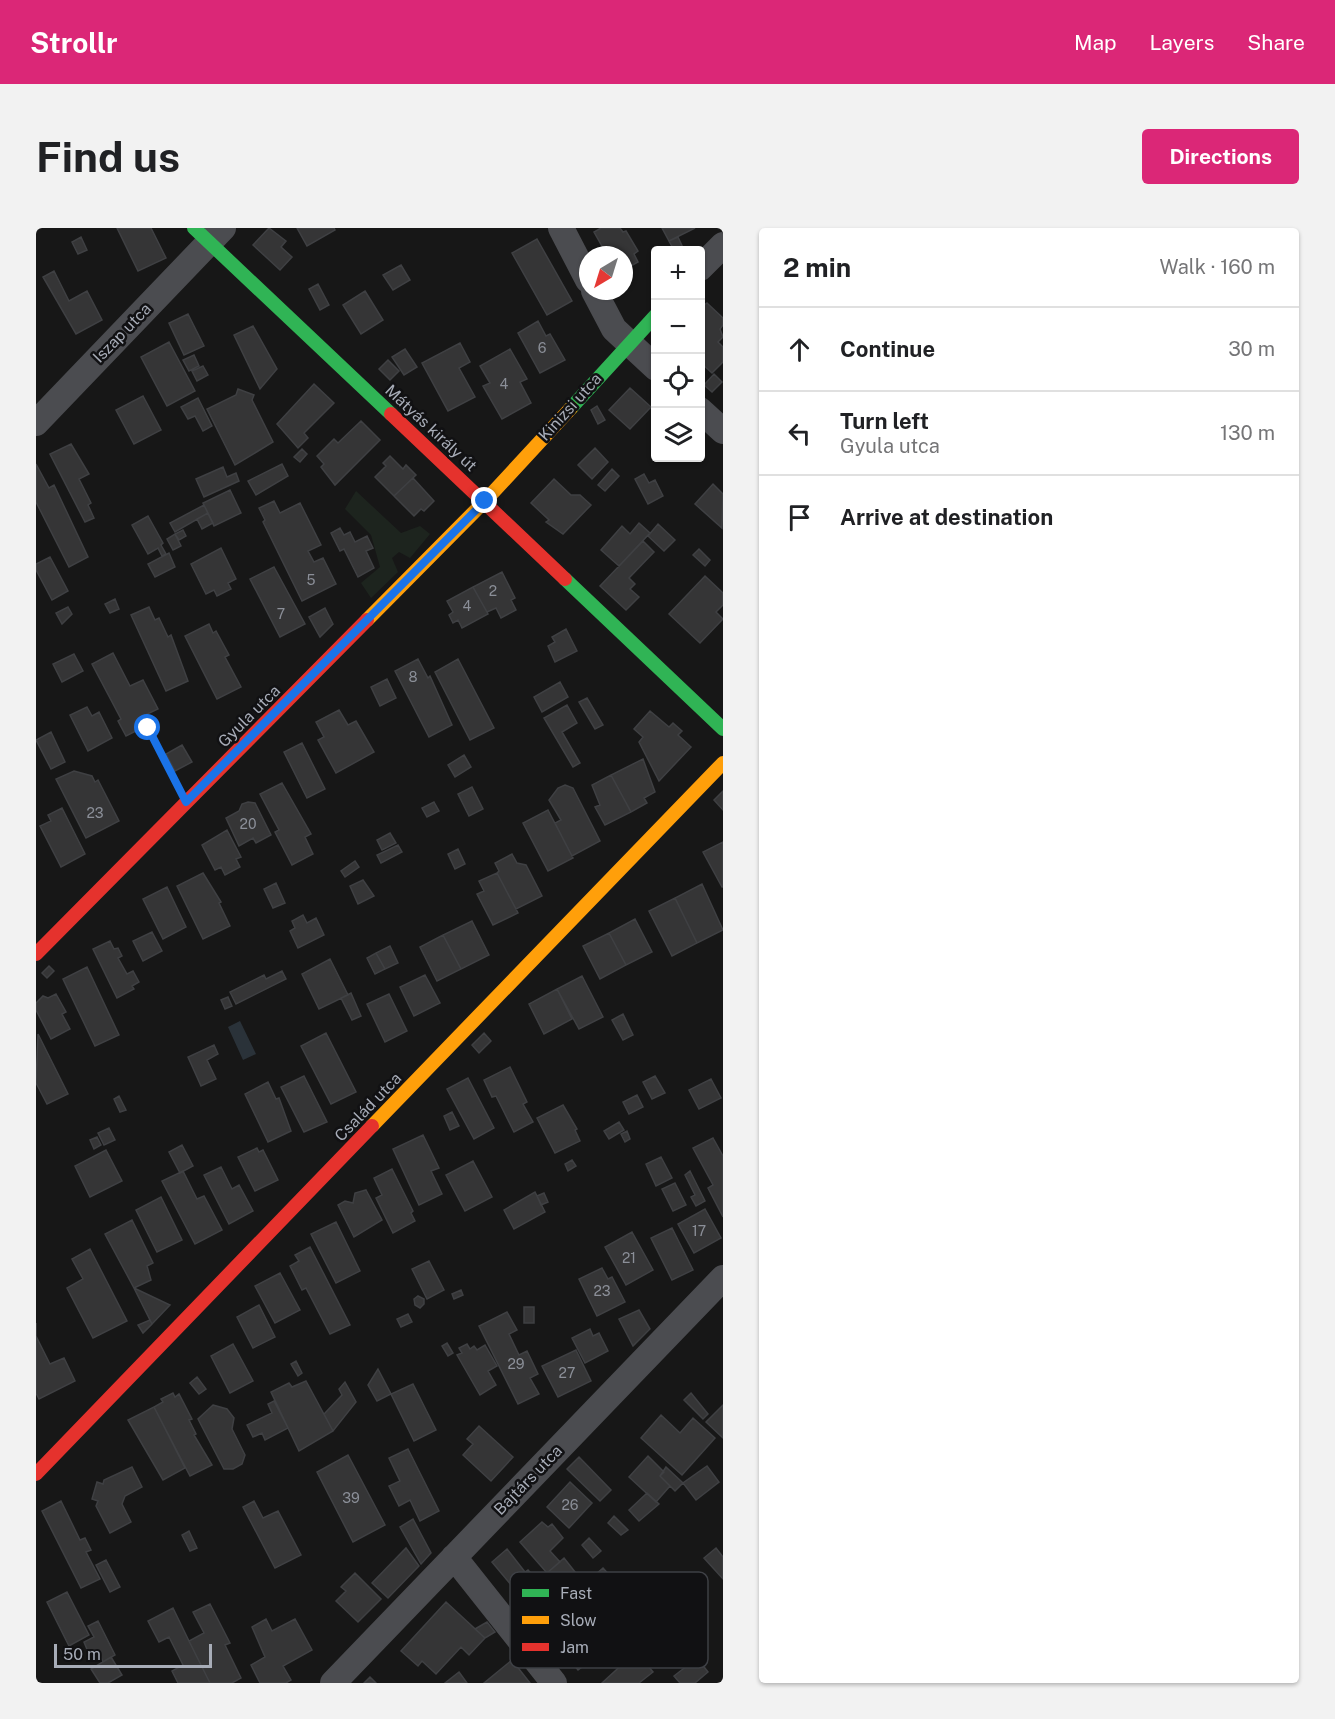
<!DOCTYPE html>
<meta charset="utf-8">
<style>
body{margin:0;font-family:"Public Sans",sans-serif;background:#f2f2f2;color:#202124}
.controls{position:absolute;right:18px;top:18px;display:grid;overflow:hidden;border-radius:6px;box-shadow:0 2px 4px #0004}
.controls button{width:54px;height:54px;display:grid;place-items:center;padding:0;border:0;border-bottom:2px solid #e0e0e0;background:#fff;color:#202124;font:30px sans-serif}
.compass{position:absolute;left:543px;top:18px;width:54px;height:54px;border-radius:50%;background:#fff;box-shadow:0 2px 4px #0004;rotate:218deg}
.scale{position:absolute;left:18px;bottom:15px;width:158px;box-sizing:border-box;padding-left:6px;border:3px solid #a8adb8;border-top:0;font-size:16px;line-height:21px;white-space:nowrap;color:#a8adb8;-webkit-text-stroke:4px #111113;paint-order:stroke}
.stop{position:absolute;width:18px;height:18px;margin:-14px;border:4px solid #1a73e8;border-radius:50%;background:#fff}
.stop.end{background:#1a73e8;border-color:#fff;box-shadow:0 2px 6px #0008}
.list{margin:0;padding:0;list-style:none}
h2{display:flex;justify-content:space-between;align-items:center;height:78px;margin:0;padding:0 24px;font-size:26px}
h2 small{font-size:20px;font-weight:400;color:#757577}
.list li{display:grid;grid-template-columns:39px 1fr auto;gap:18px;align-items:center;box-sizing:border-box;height:84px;padding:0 24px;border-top:2px solid #e0e0e0}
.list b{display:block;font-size:22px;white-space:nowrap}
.list p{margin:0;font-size:20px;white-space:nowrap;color:#757577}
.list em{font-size:20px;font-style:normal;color:#757577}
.icon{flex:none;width:33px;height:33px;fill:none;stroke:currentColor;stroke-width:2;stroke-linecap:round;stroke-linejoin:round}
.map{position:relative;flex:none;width:687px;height:1455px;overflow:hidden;border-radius:6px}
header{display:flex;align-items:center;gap:36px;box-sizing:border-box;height:84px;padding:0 30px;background:#db2777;color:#fff}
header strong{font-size:28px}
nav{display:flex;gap:33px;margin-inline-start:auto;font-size:21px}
.intro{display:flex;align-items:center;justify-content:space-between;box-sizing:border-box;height:144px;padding:0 36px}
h1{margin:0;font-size:42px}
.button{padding:15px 27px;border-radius:6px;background:#db2777;color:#fff;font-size:21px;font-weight:700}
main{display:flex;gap:36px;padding:0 36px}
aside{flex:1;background:#fff;border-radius:6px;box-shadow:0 2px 4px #0004}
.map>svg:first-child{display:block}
.green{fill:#1d241e}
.water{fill:#2a3239}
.building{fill:#353536;stroke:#3f4043;stroke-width:1.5}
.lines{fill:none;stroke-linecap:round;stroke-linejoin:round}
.path{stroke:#4d4e52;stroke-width:4;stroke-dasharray:3 4.5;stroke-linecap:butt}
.street{stroke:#4b4c50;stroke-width:26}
.fast{stroke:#30b455;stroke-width:14}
.slow{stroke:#ff9f0a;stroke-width:14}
.jam{stroke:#e5322d;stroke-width:14}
.route{stroke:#1a73e8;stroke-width:8}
.labels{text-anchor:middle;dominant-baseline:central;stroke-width:5;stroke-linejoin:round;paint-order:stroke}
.number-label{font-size:14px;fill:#8b8f98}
.street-label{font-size:16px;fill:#a8adb8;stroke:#111113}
.key{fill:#111113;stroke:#3e4045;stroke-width:1.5}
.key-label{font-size:16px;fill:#a8adb8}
</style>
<header>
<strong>Strollr</strong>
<nav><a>Map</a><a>Layers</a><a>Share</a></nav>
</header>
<div class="intro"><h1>Find us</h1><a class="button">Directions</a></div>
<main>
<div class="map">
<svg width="687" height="1455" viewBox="0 0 687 1455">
<rect width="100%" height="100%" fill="#171717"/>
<!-- green -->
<path class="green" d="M320,263L365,305L384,298L394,306L374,330L363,324L356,330L362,344L335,370L325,355L344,339L335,307L309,281Z"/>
<!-- water -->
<path class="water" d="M204,793L220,826L207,832L192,799Z"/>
<!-- building -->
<path class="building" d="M81,0H115L130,30L102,43Z
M233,0L250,13L245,19L256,29L244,42L217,17Z
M261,0H298L299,2L271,18Z
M565,0H584L587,4L590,3L602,23L598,26L602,34L588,42V27H571L558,4Z
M626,0H659L633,13Z
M45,9L51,22L42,26L36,14Z
M642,9L648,22H638L633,13Z
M501,11L536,73L511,87L476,25Z
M365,37L374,52L357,62L347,47Z
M18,43L33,73L51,63L66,92L40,106L7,49Z
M282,56L293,77L284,82L273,61Z
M329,63L347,92L325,106L307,77Z
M671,75L687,90V97L684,101L687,109L682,114L687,119V134L676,145L664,134V80Z
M152,86L168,118L148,127L133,95Z
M502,93L510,108L514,106L529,132L504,145L482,105Z
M217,98L241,141L224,161L198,107Z
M133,114L159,163L131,178L105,129Z
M424,115L434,134L423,140L439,169L412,183L386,135Z
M369,121L381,139L368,147L356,129Z
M474,121L491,151L484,154L495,175L466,191L447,158L454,155L444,138Z
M158,127L163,138L153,143L147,132Z
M352,132L363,143L354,152L343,141Z
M167,138L172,147L161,153L156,143Z
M678,146L686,154L676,164L668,157Z
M278,156L298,175L268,205L272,210L262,220L241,196Z
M594,160L615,179L594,201L573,182Z
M202,161L218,167L216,172L237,214L199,237L171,181L200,167Z
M107,168L125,202L98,216L80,182Z
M162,170L176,198L167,203L159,188L152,191L145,179Z
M561,178L569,192L562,196L555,182Z
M325,193L344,212L299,257L285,239L288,236L281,228L298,211L302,215Z
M35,216L53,246L43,251L55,275L52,277L58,290L49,294L14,226Z
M559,220L572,234L556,251L542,237Z
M266,221L271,226L264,234L258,229Z
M354,228L367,241L370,237L380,247L358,268L339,249L350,238L347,235Z
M0,236L13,260L18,257L52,329L33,339L0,274Z
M246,236L252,248L220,267L212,253Z
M187,239L191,249L200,245L203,253L168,269L160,251Z
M576,241L583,248L569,263L562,257Z
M608,246L613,255L619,252L627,268L612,276L599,251Z
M377,250L398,273L388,283L385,281L378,288L358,268Z
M518,251L535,267H544L555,277L527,306L510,294L513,292L495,275Z
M677,256L687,266L686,300L659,276Z
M194,262L205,285L178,298L167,275Z
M238,273L244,285L264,275L285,317L272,323L278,334L287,330L300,356L266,373L227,294L229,292L223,280Z
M168,277L172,285L139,304L134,295Z
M172,285L177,295L166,301L161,291Z
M112,288L127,315L125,317L130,326L126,328L122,320L112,326L96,297Z
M603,295L614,305L583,338L565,322L586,298L594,306Z
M622,296L639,312L628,323L612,308Z
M304,300L308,307L314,304L319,314L331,308L337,320L330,323L338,340L322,349L308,321L304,323L295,305Z
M147,302L150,308L143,312L139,306Z
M139,306L145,318L137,322L131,311Z
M607,313L618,324L593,350L599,356L594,361L603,369L590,382L564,358Z
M185,320L200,351L192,355L195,361L181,368L178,362L170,366L155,336Z
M663,321L674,332L669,338L657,327Z
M133,325L139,339L119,349L112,336Z
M14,329L32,363L16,372L0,342V336Z
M238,339L269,396L244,409L214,351Z
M466,344L479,370L475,372L480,382L465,390L460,380L451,384L437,359Z
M669,348L687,365V377L680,384L687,391L664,415L633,386Z
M437,359L452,386L426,400L422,392L417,395L413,387L417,384L411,373Z
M79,371L83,381L74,385L69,376Z
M32,379L36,386L26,396L20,385Z
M113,379L119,392L123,390L132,409L135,407L152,453L130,463L95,387Z
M289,380L297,396L284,409L273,389Z
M173,396L177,405L180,403L193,427L189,429L205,459L181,471L149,408Z
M530,401L541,423L519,434L512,418L519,414L516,409Z
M77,425L94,458L107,452L122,481L109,487L114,496L90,508L82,493L85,491L56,436Z
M38,426L47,443L26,454L17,436Z
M382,431L392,450L394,448L416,497L393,509L359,443Z
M422,431L458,500L434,512L399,444Z
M351,451L360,470L344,478L335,459Z
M524,454L532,469L506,484L498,469Z
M551,470L567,497L559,501L543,474Z
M531,477L541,495L526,504L544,535L537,539L508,490Z
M51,479L56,488L63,484L76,510L52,523L34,487Z
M303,482L312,497L320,493L338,524L300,545L282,512L288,509L280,494Z
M614,483L633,499L637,495L646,503L642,507L655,519L623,553L603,514L607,509L598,501Z
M15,504L29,534L15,541L0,512Z
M266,515L289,561L271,570L248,524Z
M146,517L156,534L139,543L130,526Z
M428,527L435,539L419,549L412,537Z
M607,531L619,564L608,570L611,575L595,584L575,547Z
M38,543L56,548L59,554L62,552L83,593L50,610L20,551Z
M575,547L595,584L569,597L559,579L564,577L556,557Z
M246,555L275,606L269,609L277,626L256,637L239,604L243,602L224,566Z
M529,557L537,560L564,613L536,628L519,595L525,592L513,572L522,560Z
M436,559L447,581L433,588L422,566Z
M687,563V582L678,572Z
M212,574L219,575L235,607L220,615L217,610L203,618L190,590L203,583L206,576Z
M398,574L403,583L391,589L386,580Z
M26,580L49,626L25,639L4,598L15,593L12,587Z
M512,582L537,630L512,643L487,595Z
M191,602L205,629L200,631L204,639L189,647L185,639L179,642L166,617Z
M354,605L360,615L346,622L341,612Z
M687,614V659H686L667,624Z
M362,617L366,624L345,635L341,627Z
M422,621L429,636L419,641L412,626Z
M476,626L481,635L490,637L506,668L480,681L461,645L463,643L459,635Z
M319,633L323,639L309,649L305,643Z
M167,645L185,674L183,675L194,698L167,711L141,658Z
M461,645L482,685L457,697L441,666L448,663L443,653Z
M327,652L338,668L322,676L314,658Z
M240,655L249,675L237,680L228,661Z
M666,656L687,702L661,715L639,670Z
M131,659L150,699L127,711L107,671Z
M639,670L661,715L636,728L613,683Z
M267,687L271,695L280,690L288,707L262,720L254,703L259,700L256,693Z
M599,691L616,724L590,737L573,705Z
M436,693L453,727L425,741L407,707Z
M116,704L126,723L107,733L97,713Z
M573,705L590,737L564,751L547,718Z
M407,707L425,741L401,753L384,719Z
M74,713L78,721L82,720L86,728L82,730L91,746L97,743L103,754L96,758L98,761L81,770L57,721Z
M354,718L362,735L349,741L340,725Z
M340,725L349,741L339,746L331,730Z
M294,731L312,767L283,781L266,746Z
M13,738L18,743L11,750L6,745Z
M51,739L83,807L59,818L27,751Z
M246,743L250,751L200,776L194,764L228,747L230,751Z
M389,747L404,775L378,788L364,759Z
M546,748L567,789L543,801L521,761Z
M521,761L536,791L508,806L493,776Z
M315,765L325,788L316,792L305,770Z
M20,766L30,784L26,786L34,801L15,811L0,782V775L7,768L12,770Z
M353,766L371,803L349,814L331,776Z
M192,769L196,778L189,781L185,772Z
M587,786L597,807L587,812L576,792Z
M290,805L320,864L295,876L265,818Z
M448,805L455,813L443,825L436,817Z
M2,806L32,866L11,876L0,855Z
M178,817L182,826L171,832L180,851L165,858L152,829Z
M474,839L491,874L487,876L497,894L478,904L460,868L456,869L448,852Z
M268,848L291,894L268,904L245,859Z
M619,848L629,865L616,871L607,854Z
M432,850L458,900L438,911L411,861Z
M675,851L685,870L663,881L653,862Z
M232,854L240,871L243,870L255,903L232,914L209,866Z
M601,867L607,879L593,886L587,874Z
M83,868L90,882L84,884L78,871Z
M527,877L541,901L539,902L544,913L519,925L501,890Z
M416,884L423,898L414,902L408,888Z
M583,894L588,902L573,911L568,903Z
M73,900L79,912L68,917L62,905Z
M591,903L594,911L589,914L585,906Z
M387,907L403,940L395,943L406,966L383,977L357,921Z
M61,909L65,917L58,921L54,912Z
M677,910L687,928V989L672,960L677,957L657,920Z
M146,917L157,938L144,945L133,924Z
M221,920L223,924L227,922L242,952L219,963L202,929Z
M70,922L86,953L54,969L39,938Z
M625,929L636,950L620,958L610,936Z
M536,932L540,938L532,943L529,936Z
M437,933L456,969L429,983L410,947Z
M185,939L196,961L203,957L217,983L193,996L168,947Z
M356,941L377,983L375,985L379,993L357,1005L340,970L346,967L338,950Z
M147,943L161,971L168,968L186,1002L159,1016L126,953Z
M654,943L669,973L660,978L655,969L659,967L649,947Z
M639,955L650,977L637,983L626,961Z
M330,962L346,992L318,1009L302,977L309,973L317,975L319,965Z
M499,964L509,984L478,1001L468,982Z
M508,965L512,974L505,977L501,968Z
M125,969L146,1012L121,1024L100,982Z
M669,981L685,1010L658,1025L642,996Z
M96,992L117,1035L111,1038L115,1052L98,1060L69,1006Z
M300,994L324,1043L300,1055L275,1006Z
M636,1000L657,1042L636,1052L615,1010Z
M596,1004L617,1042L590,1057L569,1019Z
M274,1019L314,1097L294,1106L270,1060L266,1062L254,1038L263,1033L259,1027Z
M54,1021L91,1093L57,1110L31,1060L47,1051L36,1031Z
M393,1033L408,1062L391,1071L376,1041Z
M566,1040L572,1051L576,1049L589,1074L561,1088L543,1051Z
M244,1045L264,1082L239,1095L219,1058Z
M98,1060L134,1077L116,1096Z
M425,1062L427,1067L418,1071L416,1066Z
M382,1068L388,1071V1076L384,1080L379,1077L378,1071Z
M223,1077L239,1109L217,1120L201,1089Z
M488,1079H498V1095H488Z
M603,1082L614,1101L597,1118L583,1091Z
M471,1084L481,1102L473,1106L483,1127L491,1123L502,1146L494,1150L503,1166L482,1176L443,1098Z
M372,1086L376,1094L365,1099L361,1091Z
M114,1092L116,1096L107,1105L102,1097Z
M0,1095V1108L14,1136L28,1130L39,1153L3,1171L0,1165Z
M554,1101L557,1108L563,1105L572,1123L549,1135L536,1110Z
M411,1115L417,1125L412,1128L406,1118Z
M197,1116L217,1153L194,1165L175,1128Z
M431,1116L434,1121L438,1118L441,1122L449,1117L461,1138L452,1143L460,1157L444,1167L421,1127L426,1125L423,1120Z
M540,1122L555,1153L522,1169L506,1138Z
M260,1133L266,1145L262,1148L255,1136Z
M342,1141L355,1166L341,1173L332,1157Z
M161,1149L170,1161L163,1166L154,1155Z
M270,1153L297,1203L263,1223L235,1164L253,1155L256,1159Z
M309,1154L320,1174L297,1203L288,1186L306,1167L303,1161Z
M377,1156L400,1202L378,1213L355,1166Z
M137,1165L139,1169L143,1166L156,1191L153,1192L160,1206L158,1207L176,1237L154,1248L118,1179L127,1174L125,1171Z
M655,1165L672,1186L667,1191L648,1172Z
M238,1173L252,1200L229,1212L226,1205L217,1209L211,1197L236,1185L232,1176Z
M177,1177L191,1181L198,1190L196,1201L209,1227L206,1236L197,1241H188L162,1191Z
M687,1177V1210L670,1194Z
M118,1179L149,1240L127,1252L92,1192Z
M625,1187L644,1205L657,1190L679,1210L646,1247L605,1210Z
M443,1198L477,1229L455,1253L427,1227L437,1216L431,1211Z
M372,1221L403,1283L384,1293L374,1272L363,1278L353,1258L364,1253L353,1230Z
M312,1227L349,1297L317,1314L281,1244Z
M612,1228L628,1244L624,1248L634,1258L620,1274L593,1249Z
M543,1229L575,1262L564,1273L531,1241Z
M671,1238L683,1254L660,1272L647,1255Z
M96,1239L106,1259L89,1268L86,1276L95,1294L74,1305L60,1278L62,1273L56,1271L61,1254L67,1256L68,1252Z
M630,1239L647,1255L639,1263L624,1248Z
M534,1254L556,1275L533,1300L511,1279Z
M611,1265L623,1276L603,1293L593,1282Z
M25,1273L44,1312L49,1310L55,1322L50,1324L64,1351L45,1360L6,1283Z
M218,1273L227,1290L242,1283L265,1327L239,1340L207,1279Z
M578,1288L592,1302L585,1307L572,1295Z
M377,1291L395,1325L385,1336L364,1299Z
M506,1294L512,1299L516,1296L527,1310L514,1323L524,1334L511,1345L484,1314Z
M153,1303L161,1320L154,1323L146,1307Z
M553,1310L565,1323L557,1330L546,1317Z
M370,1320L383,1338L352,1370L336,1355Z
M680,1320L687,1329V1351L668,1330Z
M471,1321L489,1344L492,1342L499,1350L481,1364L456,1334Z
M528,1330L539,1344L522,1358L511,1345Z
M70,1332L84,1359L74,1364L60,1337Z
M567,1340L575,1349L551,1369L543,1361Z
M319,1345L345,1371L322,1394L300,1373L310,1363L305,1359Z
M31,1364L53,1407L33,1418L11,1374Z
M570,1370L584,1388L566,1402L577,1416L542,1442L525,1420L540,1408L533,1399Z
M410,1374L449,1410L433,1427L425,1419L400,1446L386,1433L382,1438L365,1423Z
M174,1376L194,1415L189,1417L205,1450L196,1455H174L153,1413L168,1405L157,1384Z
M137,1380L153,1413L174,1455H142L136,1443L147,1437L133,1409L123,1414L112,1393Z
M230,1391L236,1403L259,1391L276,1422L247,1438L255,1452L250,1455H224L215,1437L229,1429L216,1399Z
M62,1393L79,1427L67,1434L64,1427L55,1431L48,1414L58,1409L52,1398Z
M451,1394L459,1404L449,1410L439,1401Z
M602,1426L617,1444L603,1455H566L591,1432L592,1434Z
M75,1429L86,1447L72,1455H64L55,1441Z
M661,1430L672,1444L659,1455H644L638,1448Z
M476,1432L494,1455H448Z
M423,1444L431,1455H409Z
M334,1449L340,1455H328Z"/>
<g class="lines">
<!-- path -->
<path class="path" d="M112,500L138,550"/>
<!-- street -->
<path class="street" d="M525,0L552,52
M664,40L687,17
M558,63L578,101L620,140
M664,182L687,203
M0,195L187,0
M418,1329L518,1455
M297,1455L687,1050"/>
<!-- fast -->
<path class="fast" d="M158,0L355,186
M535,180L620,87
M529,351L687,501"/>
<!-- slow -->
<path class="slow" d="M331,392L449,273L535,180
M336,898L687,535"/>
<!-- jam -->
<path class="jam" d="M355,186L529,351
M0,726L331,392
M0,1246L336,898"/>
</g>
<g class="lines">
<!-- route -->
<path class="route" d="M112,500L150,574L449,273"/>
</g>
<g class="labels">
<!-- number labels -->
<g class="number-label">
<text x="506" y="120">6</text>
<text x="468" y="156">4</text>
<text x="275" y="352">5</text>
<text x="457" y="363">2</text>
<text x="431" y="378">4</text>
<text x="245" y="386">7</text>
<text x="377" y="449">8</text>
<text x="59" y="585">23</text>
<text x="212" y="596">20</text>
<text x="663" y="1003">17</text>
<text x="593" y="1030">21</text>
<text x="566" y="1063">23</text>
<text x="480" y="1136">29</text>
<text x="531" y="1145">27</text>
<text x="315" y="1270">39</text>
<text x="534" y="1277">26</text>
</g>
<!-- street labels -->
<g class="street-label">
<text transform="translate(86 105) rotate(-46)">Iszap utca</text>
<text transform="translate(534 179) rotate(-48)">Kinizsi utca</text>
<text transform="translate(395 200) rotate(43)">Mátyás király út</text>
<text transform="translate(213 488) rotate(-45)">Gyula utca</text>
<text transform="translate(332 879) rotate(-46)">Család utca</text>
<text transform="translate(492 1252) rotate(-46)">Bajtárs utca</text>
</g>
</g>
<!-- legend -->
<rect x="474" y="1344" width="198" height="96" rx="9" class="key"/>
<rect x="486" y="1361" width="27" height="8" fill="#30b455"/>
<rect x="486" y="1388" width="27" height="8" fill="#ff9f0a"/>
<rect x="486" y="1415" width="27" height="8" fill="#e5322d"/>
<g class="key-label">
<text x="524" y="1371">Fast</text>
<text x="524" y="1398">Slow</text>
<text x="524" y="1425">Jam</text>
</g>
</svg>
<div class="controls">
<button>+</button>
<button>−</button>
<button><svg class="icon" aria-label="locate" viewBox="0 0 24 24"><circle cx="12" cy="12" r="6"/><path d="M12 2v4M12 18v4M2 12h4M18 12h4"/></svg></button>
<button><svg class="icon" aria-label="layers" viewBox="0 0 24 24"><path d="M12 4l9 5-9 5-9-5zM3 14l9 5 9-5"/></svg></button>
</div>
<svg class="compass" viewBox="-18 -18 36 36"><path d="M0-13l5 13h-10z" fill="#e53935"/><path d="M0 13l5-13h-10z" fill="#757577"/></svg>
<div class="scale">50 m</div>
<div class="stop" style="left:112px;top:500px"></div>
<div class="stop end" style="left:449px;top:273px"></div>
</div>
<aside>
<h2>2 min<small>Walk · 160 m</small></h2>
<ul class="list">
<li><svg class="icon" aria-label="ahead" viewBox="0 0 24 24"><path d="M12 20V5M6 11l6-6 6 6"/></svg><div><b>Continue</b></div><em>30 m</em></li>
<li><svg class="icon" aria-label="left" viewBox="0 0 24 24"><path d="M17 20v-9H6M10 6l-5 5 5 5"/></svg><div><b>Turn left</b><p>Gyula utca</p></div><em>130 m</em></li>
<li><svg class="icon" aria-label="arrive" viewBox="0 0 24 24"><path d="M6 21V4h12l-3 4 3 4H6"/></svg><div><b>Arrive at destination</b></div></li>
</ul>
</aside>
</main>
